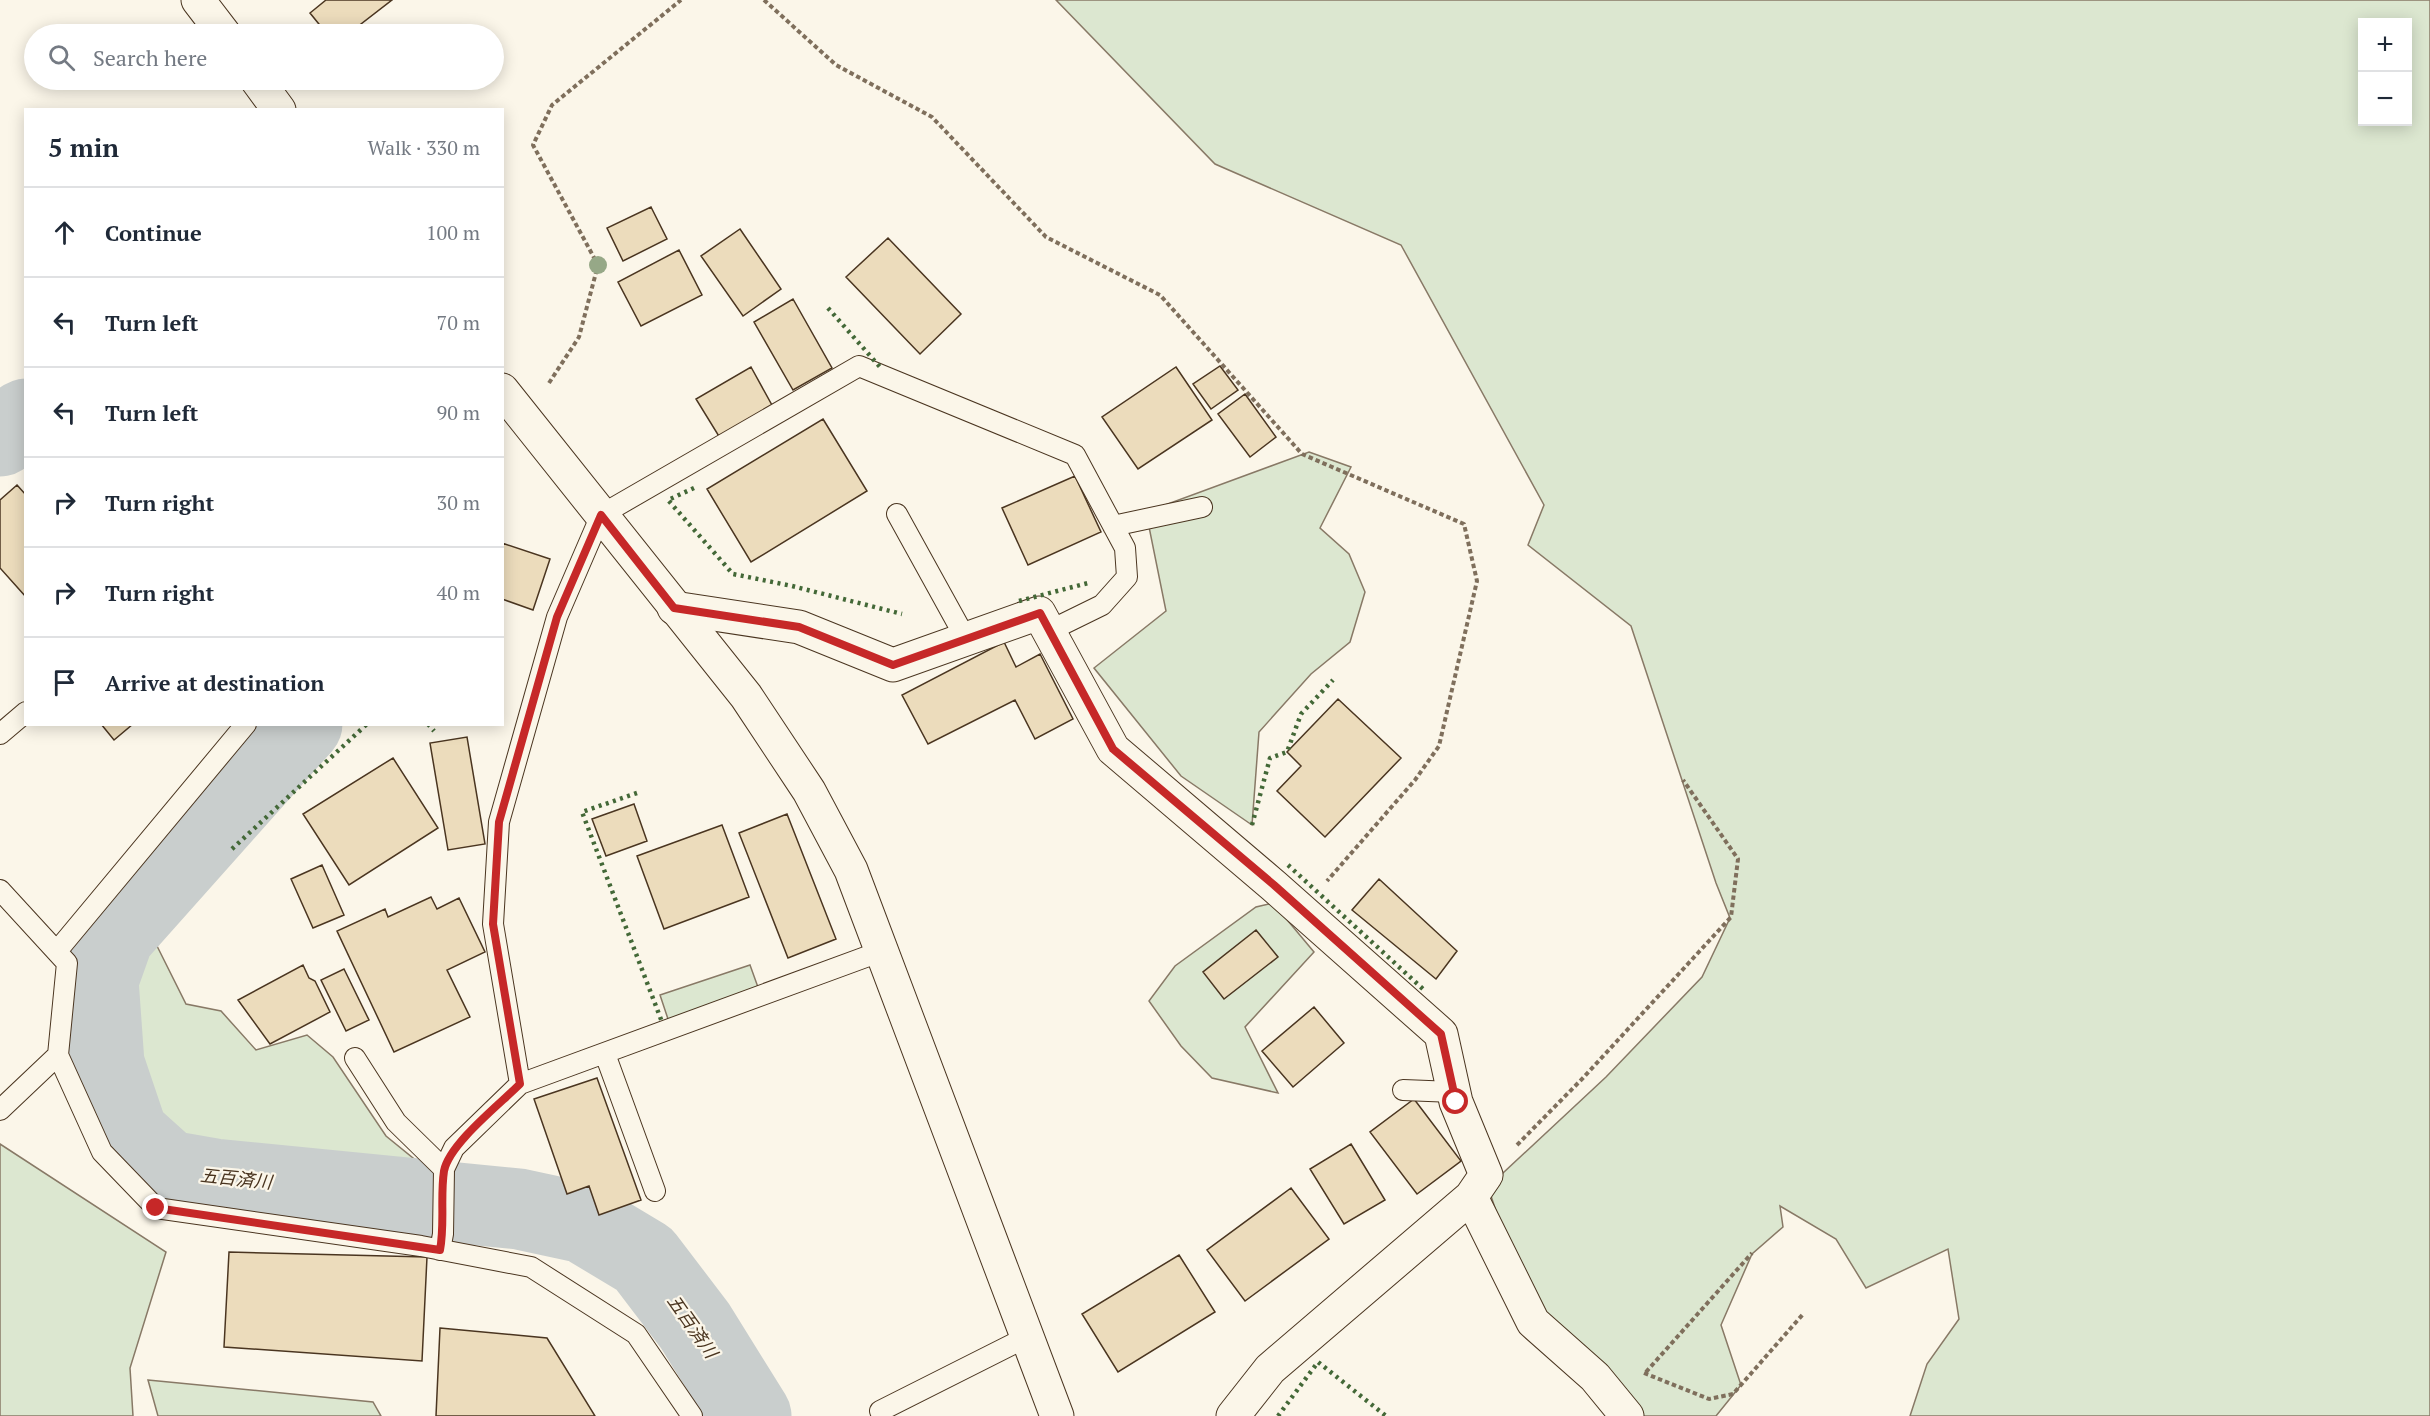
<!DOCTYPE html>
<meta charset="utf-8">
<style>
body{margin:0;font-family:"PT Serif","Noto Sans JP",serif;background:#f6f6f7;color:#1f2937}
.controls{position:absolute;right:18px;top:18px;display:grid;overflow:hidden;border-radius:0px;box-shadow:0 3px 15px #0003}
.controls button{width:54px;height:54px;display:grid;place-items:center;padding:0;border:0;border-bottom:2px solid #e0e1e3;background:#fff;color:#1f2937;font:30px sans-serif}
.stop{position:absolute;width:18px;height:18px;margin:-14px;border:4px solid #c62828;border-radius:50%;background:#fff}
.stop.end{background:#c62828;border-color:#fff;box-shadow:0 2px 6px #0008}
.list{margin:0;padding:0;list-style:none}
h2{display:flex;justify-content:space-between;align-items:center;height:78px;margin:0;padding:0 24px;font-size:26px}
h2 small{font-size:20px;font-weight:400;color:#747a83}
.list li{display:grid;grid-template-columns:39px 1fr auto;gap:18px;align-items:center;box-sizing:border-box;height:90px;padding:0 24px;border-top:2px solid #e0e1e3}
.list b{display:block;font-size:22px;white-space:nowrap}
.list em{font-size:20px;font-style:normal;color:#747a83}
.icon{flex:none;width:33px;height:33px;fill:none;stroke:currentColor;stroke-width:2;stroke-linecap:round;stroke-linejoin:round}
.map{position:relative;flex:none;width:2430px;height:1416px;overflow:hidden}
.search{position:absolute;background:#fff;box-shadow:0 3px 15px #0003;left:24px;top:24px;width:480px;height:66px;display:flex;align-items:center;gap:15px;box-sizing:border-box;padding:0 21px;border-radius:33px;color:#747a83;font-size:22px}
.panel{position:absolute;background:#fff;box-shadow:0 3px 15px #0003;left:24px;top:108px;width:480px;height:618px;border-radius:0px}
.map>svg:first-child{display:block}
.green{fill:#dce7d0;stroke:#887966;stroke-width:1.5;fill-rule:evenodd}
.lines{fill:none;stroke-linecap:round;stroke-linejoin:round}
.river{stroke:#c9cecd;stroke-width:81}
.building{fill:#ecdcbc;stroke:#4a3520;stroke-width:1.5}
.lane-casing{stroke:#4a3520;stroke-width:22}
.street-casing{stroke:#4a3520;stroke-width:35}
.secondary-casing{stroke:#4a3520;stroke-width:35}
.path{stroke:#7f6f5c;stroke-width:4;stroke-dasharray:4.5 3;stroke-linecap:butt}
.lane{stroke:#fbf6e9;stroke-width:20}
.street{stroke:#fbf6e9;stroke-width:33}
.secondary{stroke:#fbf6e9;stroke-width:33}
.hedge{stroke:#436837;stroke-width:4.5;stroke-dasharray:3 4.5;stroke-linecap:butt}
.tree{fill:#96a887}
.route{stroke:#c62828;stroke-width:8}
.labels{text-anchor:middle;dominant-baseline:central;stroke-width:4.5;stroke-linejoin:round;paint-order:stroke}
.water-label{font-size:18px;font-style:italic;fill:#4a3520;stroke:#fbf6e9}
</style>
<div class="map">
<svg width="2430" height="1416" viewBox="0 0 2430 1416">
<rect width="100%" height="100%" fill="#fbf6e9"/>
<!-- green -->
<path class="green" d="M1056,0H2430V1416H1910L1927,1364L1959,1319L1948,1249L1866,1288L1836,1239L1780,1206L1783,1227L1752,1254L1721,1325L1741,1385L1716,1416H1638L1533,1322L1491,1196L1503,1173L1606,1077L1702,977L1730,918L1716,883L1631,626L1528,545L1544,505L1401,245L1215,164ZM2362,22H2408V122H2362Z
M1309,452L1351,467L1320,528L1349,554L1365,592L1350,642L1311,674L1259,732L1252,825L1181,776L1094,668L1166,611L1146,512Z
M1273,903L1314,952L1245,1027L1278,1093L1212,1078L1181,1046L1149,1001L1175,966L1256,907Z
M156,944L186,1004L221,1011L256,1050L307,1035L333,1057L386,1136L424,1167L401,1182L339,1183L186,1159L156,1135L136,1085L133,1050L122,1016L123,960Z
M750,965L759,990L669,1022L660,995Z
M0,1144L166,1252L130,1368L133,1416H0Z
M148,1380L373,1402L381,1416H158Z"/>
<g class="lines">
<!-- river -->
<path class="river" d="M0,436L26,419
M302,724L114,935L98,980L104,1064L128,1135L168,1171L214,1179L519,1209L584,1223L644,1259L695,1326L751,1416"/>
</g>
<!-- building -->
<path class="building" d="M326,0H392L348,34H327L310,13Z
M651,207L667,239L623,261L607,228Z
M740,229L781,289L743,316L701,256Z
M888,238L961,314L920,354L846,277Z
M679,250L702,295L641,326L618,282Z
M793,299L832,368L793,390L754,322Z
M1220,366L1238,390L1211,409L1193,384Z
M751,367L773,407L720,438L696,399Z
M1176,367L1212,420L1138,469L1102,417Z
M1245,394L1276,437L1250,457L1218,414Z
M823,419L867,491L751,562L707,489Z
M1075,476L1101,532L1028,565L1002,508Z
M17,485L26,495V597L0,568V500Z
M502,543L550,559L533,610L502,599Z
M1004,642L1016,667L1040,654L1073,719L1035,739L1015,700L928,744L902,695Z
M1338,699L1401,758L1325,837L1277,791L1301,766L1287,752Z
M101,724H133L114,740Z
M467,737L485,844L448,850L430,743Z
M393,758L438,828L349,885L303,814Z
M634,804L647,841L606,856L592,819Z
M787,814L836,939L788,958L739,833Z
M722,825L749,897L664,929L637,856Z
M322,865L344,915L313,928L291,879Z
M1379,879L1457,951L1436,979L1352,910Z
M431,897L437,909L459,898L485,952L447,970L470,1017L394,1052L337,931L385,909L388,917Z
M1256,930L1278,957L1224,999L1203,972Z
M303,965L309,978L315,981L330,1012L270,1044L238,1000Z
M344,969L369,1020L346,1031L321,980Z
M1314,1007L1344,1043L1293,1087L1262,1051Z
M597,1078L641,1200L599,1215L589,1186L567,1194L534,1099Z
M1414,1099L1461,1161L1417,1194L1370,1132Z
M1351,1144L1385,1200L1344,1224L1310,1169Z
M1291,1188L1329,1239L1245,1301L1207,1250Z
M229,1252L427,1257L422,1361L224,1347Z
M1179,1255L1215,1312L1118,1372L1082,1314Z
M440,1328L547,1338L595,1416H436Z"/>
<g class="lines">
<!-- lane casing -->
<g class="lane-casing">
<path id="lane" d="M897,514L966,639
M1113,526L1202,507
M0,734L26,712
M0,890L67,963L58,1055L102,1152L156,1208L421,1246L531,1267L636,1334L692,1416
M57,951L246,724
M605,1054L655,1191
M355,1058L396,1122L444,1169
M520,1084L493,924L499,822L557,617L601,515L859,366L1075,455L1125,548L1127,577L1102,605L1049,631
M1403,1090L1454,1092
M0,1110L58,1055
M440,1250L443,1234L444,1169L454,1148L520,1084L882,951
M880,1411L1027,1337"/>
</g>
<!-- street casing -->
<g class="street-casing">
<path id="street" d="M674,608L799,627L893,665L1039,613L1113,749L1274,886L1441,1034L1456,1102L1486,1175L1471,1197L1270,1369L1233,1416
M1471,1197L1533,1322L1595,1377L1627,1416"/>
</g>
<!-- secondary casing -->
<g class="secondary-casing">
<path id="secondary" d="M198,0L224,34
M257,80L279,110
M502,390L746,696L809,791L851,870L1057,1416"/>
</g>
<!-- path -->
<path class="path" d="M764,0L836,65L932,117L1046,237L1160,295L1302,454L1464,524L1477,581L1439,746L1415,780L1327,881
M549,383L579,337L598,265L533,145L552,105L681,0
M1517,1145L1583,1078L1731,917L1738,859L1683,780
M1646,1372L1752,1253
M1644,1373L1709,1399L1733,1394L1804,1313"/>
<!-- lane -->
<use href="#lane" class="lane"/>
<!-- street -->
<use href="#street" class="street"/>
<!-- secondary -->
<use href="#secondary" class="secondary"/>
<!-- hedge -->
<path class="hedge" d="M828,308L880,367
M694,488L668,500L733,574L792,586L902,614
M1019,601L1088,583
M428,724L434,731
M637,793L582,812L662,1022
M1252,825L1270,758L1287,752L1301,714L1333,680
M232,849L367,724
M1288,865L1423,989
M1278,1416L1318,1362L1386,1416"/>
</g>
<!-- trees -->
<circle class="tree" cx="598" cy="265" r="9"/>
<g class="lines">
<!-- route -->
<path class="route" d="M156,1208L440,1250C445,1224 440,1197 444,1171C449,1144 500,1104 520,1084L493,924L499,822L557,617L601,515L674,608L799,627L893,665L1040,613L1113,749L1274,885L1441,1034L1456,1102"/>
</g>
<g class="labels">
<!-- water labels -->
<g class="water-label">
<text transform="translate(236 1178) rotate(6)">五百済川</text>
<text transform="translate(693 1326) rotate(55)">五百済川</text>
</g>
</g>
</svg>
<div class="controls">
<button>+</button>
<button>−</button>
</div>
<div class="stop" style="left:1456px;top:1102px"></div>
<div class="stop end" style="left:156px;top:1208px"></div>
<div class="search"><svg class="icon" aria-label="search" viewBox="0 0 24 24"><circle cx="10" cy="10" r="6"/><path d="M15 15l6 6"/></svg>Search here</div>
<section class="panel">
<h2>5 min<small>Walk · 330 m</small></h2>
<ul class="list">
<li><svg class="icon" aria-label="ahead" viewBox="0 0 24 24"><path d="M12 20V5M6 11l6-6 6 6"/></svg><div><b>Continue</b></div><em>100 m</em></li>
<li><svg class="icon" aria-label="left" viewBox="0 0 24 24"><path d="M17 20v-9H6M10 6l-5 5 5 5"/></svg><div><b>Turn left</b></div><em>70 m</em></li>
<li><svg class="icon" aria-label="left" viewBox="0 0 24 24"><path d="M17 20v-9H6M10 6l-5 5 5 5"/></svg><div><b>Turn left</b></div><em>90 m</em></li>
<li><svg class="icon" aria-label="right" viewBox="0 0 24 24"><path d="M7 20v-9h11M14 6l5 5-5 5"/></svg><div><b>Turn right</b></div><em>30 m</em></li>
<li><svg class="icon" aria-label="right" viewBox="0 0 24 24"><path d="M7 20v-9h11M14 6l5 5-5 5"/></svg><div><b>Turn right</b></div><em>40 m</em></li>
<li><svg class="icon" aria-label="arrive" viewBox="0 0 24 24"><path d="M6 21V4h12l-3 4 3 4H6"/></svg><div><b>Arrive at destination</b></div></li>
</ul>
</section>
</div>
